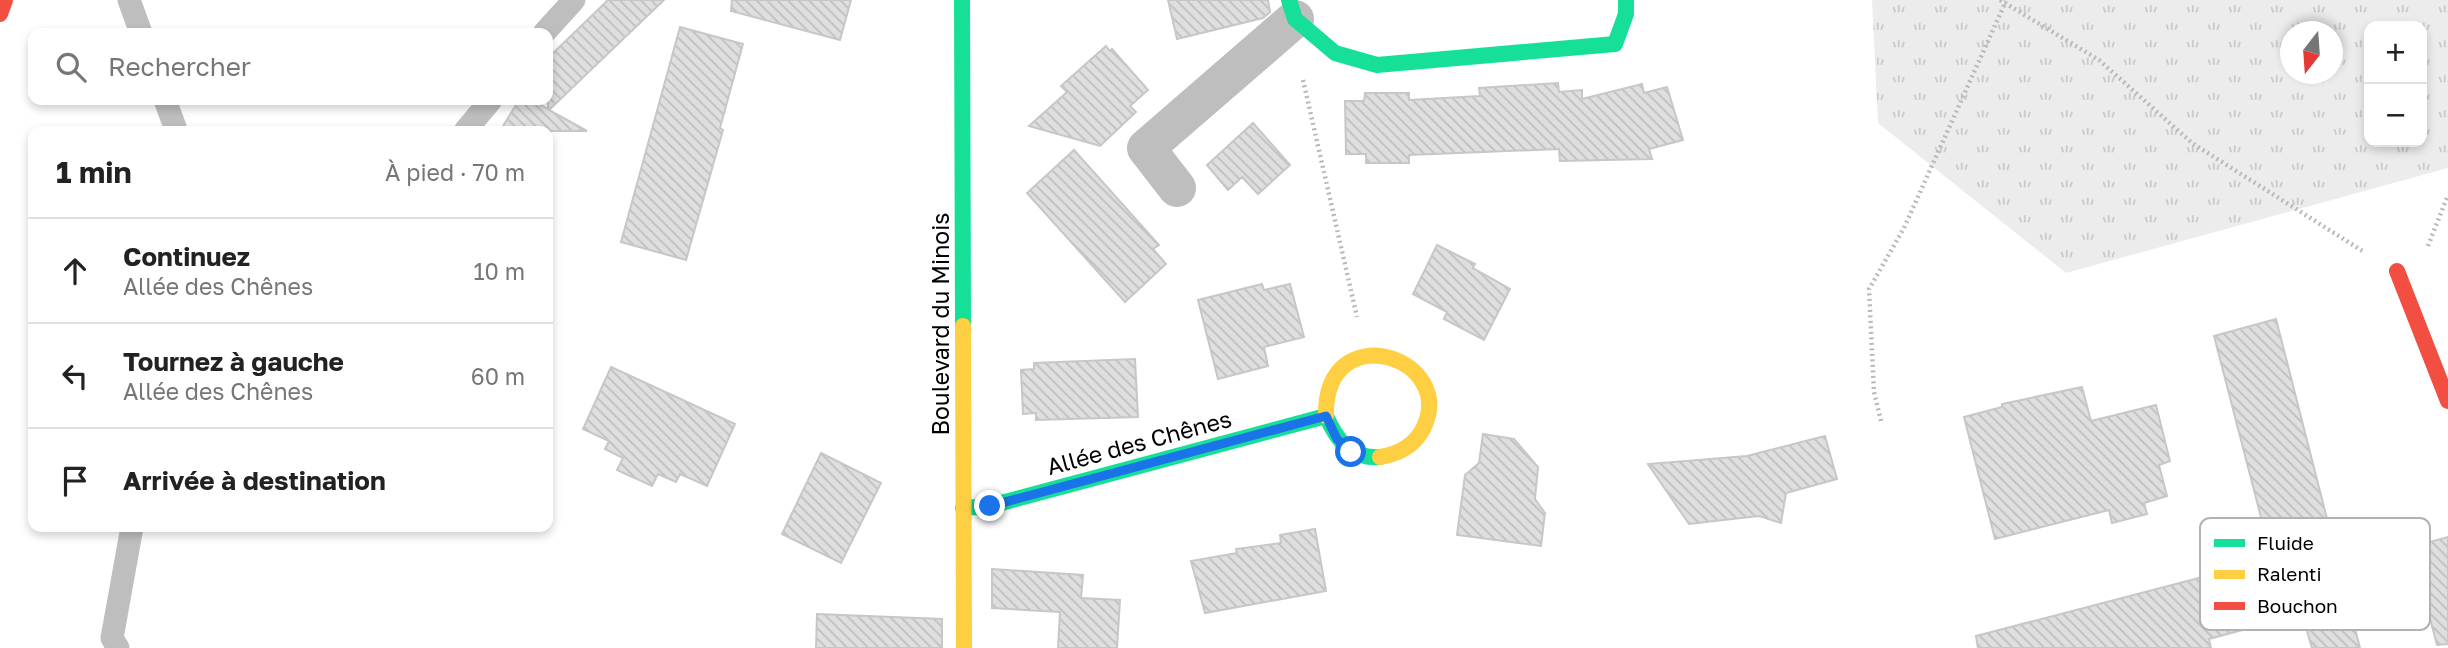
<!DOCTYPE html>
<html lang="fr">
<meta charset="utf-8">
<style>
body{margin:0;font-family:"Golos Text",sans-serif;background:#f6f6f6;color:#222}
.controls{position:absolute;right:21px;top:21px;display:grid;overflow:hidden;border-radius:14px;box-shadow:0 4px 10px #0003}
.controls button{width:63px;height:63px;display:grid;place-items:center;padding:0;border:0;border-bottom:2px solid #e0e0e0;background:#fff;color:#222;font:35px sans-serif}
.compass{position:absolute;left:2280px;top:21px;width:63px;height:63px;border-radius:50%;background:#fff;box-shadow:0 4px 10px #0003;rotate:197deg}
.stop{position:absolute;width:21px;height:21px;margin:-16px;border:5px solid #1a73e8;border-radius:50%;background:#fff}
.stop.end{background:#1a73e8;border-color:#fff;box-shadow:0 2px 7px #0008}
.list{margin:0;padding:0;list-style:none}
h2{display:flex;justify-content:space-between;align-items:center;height:91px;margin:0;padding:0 28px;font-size:30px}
h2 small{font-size:23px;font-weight:400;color:#767676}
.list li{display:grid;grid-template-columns:46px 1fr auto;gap:21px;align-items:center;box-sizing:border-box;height:105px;padding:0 28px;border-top:2px solid #e0e0e0}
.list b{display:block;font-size:26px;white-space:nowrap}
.list p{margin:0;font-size:23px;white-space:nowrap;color:#767676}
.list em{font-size:23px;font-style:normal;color:#767676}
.icon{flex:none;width:38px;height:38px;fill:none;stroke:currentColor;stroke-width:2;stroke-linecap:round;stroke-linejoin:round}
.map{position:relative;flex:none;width:2448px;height:648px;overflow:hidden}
.search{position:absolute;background:#fff;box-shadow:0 4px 10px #0003;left:28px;top:28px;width:525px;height:77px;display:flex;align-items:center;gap:18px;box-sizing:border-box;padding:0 24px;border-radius:14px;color:#767676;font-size:26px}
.panel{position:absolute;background:#fff;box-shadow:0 4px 10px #0003;left:28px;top:126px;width:525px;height:406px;border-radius:14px}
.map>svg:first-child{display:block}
.grass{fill:url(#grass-tufts);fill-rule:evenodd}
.building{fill:url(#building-back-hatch);stroke:#c7c7c7;stroke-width:2}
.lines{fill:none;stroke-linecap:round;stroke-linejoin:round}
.path{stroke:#b9b9b9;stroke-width:4.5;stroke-dasharray:2 3.5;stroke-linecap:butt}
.lane{stroke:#bebebe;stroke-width:23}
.street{stroke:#bebebe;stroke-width:38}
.fast{stroke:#16e098;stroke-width:16}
.slow{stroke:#ffcf43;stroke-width:16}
.jam{stroke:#f24e42;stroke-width:16}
.route{stroke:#1a73e8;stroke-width:9}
.labels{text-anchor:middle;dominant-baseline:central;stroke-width:7;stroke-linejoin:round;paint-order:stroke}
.street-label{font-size:23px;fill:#000;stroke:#fff}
.key{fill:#fff;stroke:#b2b2b2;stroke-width:2}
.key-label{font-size:19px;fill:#000}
</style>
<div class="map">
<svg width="2448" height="648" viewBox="0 0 2448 648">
<defs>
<pattern id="grass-tufts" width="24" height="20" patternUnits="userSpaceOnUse" patternTransform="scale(1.75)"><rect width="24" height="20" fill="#ececec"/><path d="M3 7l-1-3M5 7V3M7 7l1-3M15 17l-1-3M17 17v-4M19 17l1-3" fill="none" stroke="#c9c9c9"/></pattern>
<pattern id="building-back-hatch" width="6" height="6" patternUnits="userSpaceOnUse" patternTransform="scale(1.75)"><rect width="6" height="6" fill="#dfdfdf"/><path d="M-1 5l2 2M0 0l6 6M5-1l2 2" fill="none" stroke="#bebebe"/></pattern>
</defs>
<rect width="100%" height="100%" fill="#fff"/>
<!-- grass -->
<path class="grass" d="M1872,0H2448V168L2066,273L1878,123ZM2369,26H2422V142H2369ZM2290,32H2332V74H2290Z"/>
<!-- building -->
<path class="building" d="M608,0H664L549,110L587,131H500L519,100H532L548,109V58Z
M732,0H851L840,40L731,11Z
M1168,0H1268L1270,12L1263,18L1177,39Z
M680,27L743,44L720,128L723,130L686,260L621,242Z
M1106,46L1110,51L1112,49L1148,90L1130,106L1136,112L1100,146L1029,126L1067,92L1061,86Z
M1558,83L1559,92L1582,90V99L1642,84L1644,93L1667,87L1683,140L1649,149L1652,159L1560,161L1559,149L1409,155V163H1366V154H1346L1345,101H1364L1365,93H1409V100L1480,96L1479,88Z
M1253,123L1290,165L1258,194L1242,177L1228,190L1207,165Z
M1074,150L1159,245L1153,249L1166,264L1125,302L1027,193Z
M1437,245L1475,264L1473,268L1510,289L1484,340L1444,319L1447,312L1413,294Z
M1262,284L1264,290L1290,284L1304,337L1264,347L1268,366L1218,379L1198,300Z
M2276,319L2360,648H2312L2302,614L2209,639L2211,648H1978L1976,636L2214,574L2210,561L2269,548L2214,336Z
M1135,359L1138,417L1036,420V413L1023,414L1021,370L1034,369V363Z
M611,367L735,424L707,486L680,474L676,482L658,474L652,486L617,470L623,458L605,449L609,441L583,429Z
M2082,387L2091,421L2156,405L2170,461L2159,465L2167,496L2144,503L2147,514L2112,523L2109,510L1995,539L1964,417L2002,407V404Z
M1483,434L1514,439L1538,467L1535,499L1545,513L1541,546L1457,535L1465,475L1479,463Z
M1825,436L1837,479L1786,493L1781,523L1759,516L1689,524L1648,464L1747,456Z
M821,453L881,483L841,563L782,534Z
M1315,529L1326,591L1205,613L1191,561L1237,553L1236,549L1281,543L1280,535Z
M2448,537V644L2437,645L2411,547Z
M992,569L1083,575L1081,598L1120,600L1117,648H1058L1060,612L992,608Z
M817,614L942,619V648H816Z"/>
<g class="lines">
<!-- path -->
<path class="path" d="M2000,0L2099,60L2192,143L2364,252
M1303,80L1357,317
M2428,246L2448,195
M1881,421L1874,392L1869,289L1904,228L2006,1"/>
<!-- lane -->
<path class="lane" d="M129,0L141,33
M544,33L574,0
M165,100L175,127L173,131
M465,131L491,100
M118,648L112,638L132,527"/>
<!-- street -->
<path class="street" d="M1177,188L1146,148L1295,19"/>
<!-- fast -->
<path class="fast" d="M962,0L963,326
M1289,0L1295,19L1335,53L1377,65L1615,44L1626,14V0
M963,508L990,506L1326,416C1337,440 1350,459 1380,457"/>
<!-- slow -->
<path class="slow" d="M963,326L964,648
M1326,416C1324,314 1459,357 1423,429C1414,446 1399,454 1380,457"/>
<!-- jam -->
<path class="jam" d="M0,14L5,0
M2397,271L2448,401"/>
</g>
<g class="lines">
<!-- route -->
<path class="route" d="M990,506L1326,416L1337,439L1351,452"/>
</g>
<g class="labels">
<!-- street labels -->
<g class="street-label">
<text transform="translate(940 324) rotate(-90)">Boulevard du Minois</text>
<text transform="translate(1139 442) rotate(-15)">Allée des Chênes</text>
</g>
</g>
<!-- legend -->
<rect x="2200" y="518" width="230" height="112" rx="10" class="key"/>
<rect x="2214" y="539" width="31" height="8" fill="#16e098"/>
<rect x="2214" y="570" width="31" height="9" fill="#ffcf43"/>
<rect x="2214" y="602" width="31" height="8" fill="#f24e42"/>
<g class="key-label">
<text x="2257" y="550">Fluide</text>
<text x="2257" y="581">Ralenti</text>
<text x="2257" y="613">Bouchon</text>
</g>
</svg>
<div class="controls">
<button>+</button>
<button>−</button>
</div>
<svg class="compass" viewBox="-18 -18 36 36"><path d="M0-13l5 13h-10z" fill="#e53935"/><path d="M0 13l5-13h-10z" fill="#767676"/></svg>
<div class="stop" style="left:1351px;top:452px"></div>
<div class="stop end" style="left:990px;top:506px"></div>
<div class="search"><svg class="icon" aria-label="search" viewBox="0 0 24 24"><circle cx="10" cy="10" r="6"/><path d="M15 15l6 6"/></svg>Rechercher</div>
<section class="panel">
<h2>1 min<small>À pied · 70 m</small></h2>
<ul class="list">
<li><svg class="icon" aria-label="ahead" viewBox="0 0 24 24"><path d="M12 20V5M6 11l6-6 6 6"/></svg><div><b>Continuez</b><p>Allée des Chênes</p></div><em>10 m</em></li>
<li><svg class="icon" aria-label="left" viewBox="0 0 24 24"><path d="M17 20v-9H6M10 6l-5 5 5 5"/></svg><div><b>Tournez à gauche</b><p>Allée des Chênes</p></div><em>60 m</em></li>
<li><svg class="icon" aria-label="arrive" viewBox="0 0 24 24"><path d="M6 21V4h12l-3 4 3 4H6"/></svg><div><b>Arrivée à destination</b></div></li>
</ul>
</section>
</div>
